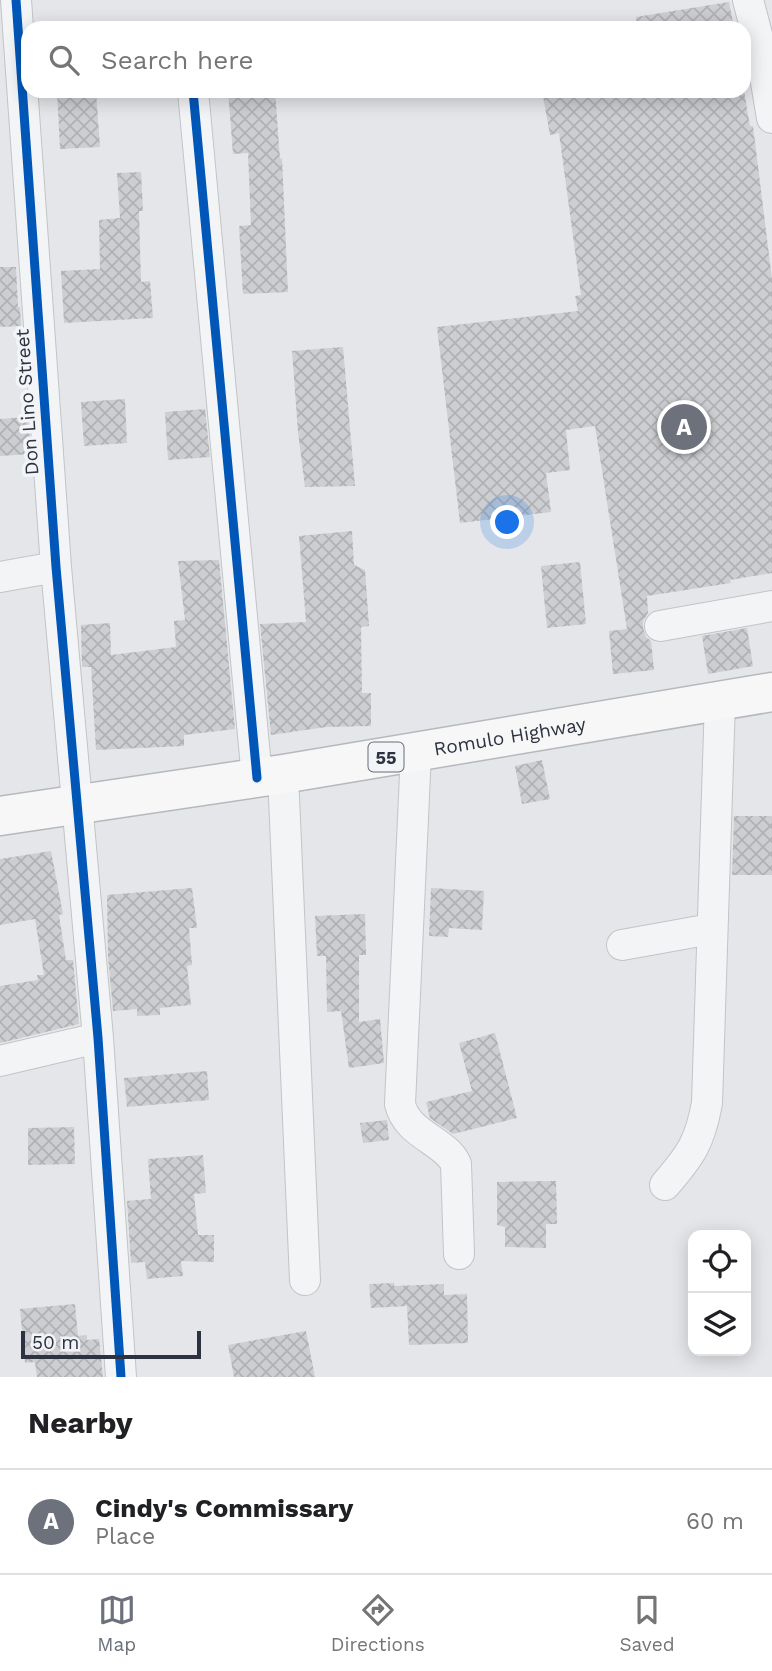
<!DOCTYPE html>
<style>
body{margin:0;font-family:"Work Sans",sans-serif;background:#f2f2f2;color:#202124}
.controls{position:absolute;right:21px;bottom:21px;display:grid;overflow:hidden;border-radius:14px;box-shadow:0 4px 18px #0003}
.controls button{width:63px;height:63px;display:grid;place-items:center;padding:0;border:0;border-bottom:2px solid #e0e0e0;background:#fff;color:#202124;font:35px sans-serif}
.scale{position:absolute;left:21px;bottom:18px;width:180px;box-sizing:border-box;padding-left:7px;border:4px solid #2c3240;border-top:0;font-size:19px;line-height:24px;white-space:nowrap;color:#2c3240;-webkit-text-stroke:5px #f2f4f7;paint-order:stroke}
.you{position:absolute;left:508px;top:523px;width:24px;height:24px;margin:-18px;border:5px solid #fff;border-radius:50%;background:#1a73e8;box-shadow:0 0 0 10px #1a73e833}
.badge{display:grid;place-items:center;width:46px;height:46px;border-radius:50%;background:#6c717b;color:#fff;font-size:23px;font-weight:700}
.pin{position:absolute;translate:-50% -50%;border:4px solid #fff;box-shadow:0 2px 7px #0006}
.list{margin:0;padding:0;list-style:none}
h2{display:flex;justify-content:space-between;align-items:center;height:91px;margin:0;padding:0 28px;font-size:30px}
h2 small{font-size:23px;font-weight:400;color:#757577}
.list li{display:grid;grid-template-columns:46px 1fr auto;gap:21px;align-items:center;box-sizing:border-box;height:105px;padding:0 28px;border-top:2px solid #e0e0e0}
.list b{display:block;font-size:26px;white-space:nowrap}
.list p{margin:0;font-size:23px;white-space:nowrap;color:#757577}
.list em{font-size:23px;font-style:normal;color:#757577}
.icon{flex:none;width:38px;height:38px;fill:none;stroke:currentColor;stroke-width:2;stroke-linecap:round;stroke-linejoin:round}
.map{position:relative;flex:none;width:772px;height:1377px;overflow:hidden}
.search{position:absolute;background:#fff;box-shadow:0 4px 18px #0003;left:21px;right:21px;top:21px;height:77px;display:flex;align-items:center;gap:18px;box-sizing:border-box;padding:0 24px;border-radius:21px;color:#757577;font-size:26px}
.sheet{height:196px;background:#fff}
nav{display:flex;justify-content:space-around;align-items:center;box-sizing:border-box;height:98px;border-top:2px solid #e0e0e0;background:#fff;font-size:19px;color:#757577}
nav a{display:grid;justify-items:center;gap:4px}
nav .on{color:#6c717b}
.map>svg:first-child{display:block}
.building{fill:url(#building-cross-hatch)}
.lines{fill:none;stroke-linecap:round;stroke-linejoin:round}
.minor-casing{stroke:#c2c4c7;stroke-width:32}
.highway-casing{stroke:#b6b9bc;stroke-width:41}
.minor{stroke:#f3f4f5;stroke-width:30}
.highway{stroke:#f7f7f7;stroke-width:38}
.cycleway-casing{stroke:#f2f4f7;stroke-width:13}
.cycleway{stroke:#0057b8;stroke-width:9}
.labels{text-anchor:middle;dominant-baseline:central;stroke-width:7;stroke-linejoin:round;paint-order:stroke}
.shield{fill:#f2f4f7;stroke:#676c77;stroke-width:2}
.shield-label{font-size:18px;font-weight:bold;fill:#2c3240}
.street-label{font-size:19px;fill:#2c3240;stroke:#f2f4f7}
</style>
<div class="map">
<svg width="772" height="1377" viewBox="0 0 772 1377">
<defs>
<pattern id="building-cross-hatch" width="8" height="8" patternUnits="userSpaceOnUse" patternTransform="scale(1.75)"><rect width="8" height="8" fill="#ccced1"/><path d="M0 0l8 8M0 8l8-8" fill="none" stroke="#afb1b4"/></pattern>
</defs>
<rect width="100%" height="100%" fill="#e4e6e9"/>
<!-- building -->
<path class="building" d="M729,2L734,28H637L636,17Z
M57,91H96L100,147L60,149Z
M228,91H275L280,159L282,158L288,292L243,294L239,226L251,225L248,153L233,154Z
M542,91H744L750,126H753L772,279V573L730,580L731,583L647,596L648,613L643,621V628L646,637L651,641L654,670L613,674L609,631L627,629L595,426L566,430L570,470L546,473L551,512L460,523L437,327L578,311L575,296L581,295L559,133L550,135Z
M141,172L143,211H139L141,282L150,281L153,318L64,323L61,271L100,269L99,220L120,218L117,173Z
M0,267H16L18,307H20L21,326L0,327Z
M343,347L355,486L305,487L298,432L292,351Z
M125,399L127,443L84,446L81,402Z
M205,409L210,457L168,460L165,412Z
M28,417L31,454L0,456V419Z
M352,531L354,565L365,570L369,626L361,627L362,693H371V726L326,727L271,735L260,624L306,622L299,536Z
M219,560L235,729L184,735V746L96,750L91,667H82L81,625L110,623L111,655L176,647L174,621L185,620L178,561Z
M580,562L586,624L547,628L541,566Z
M747,628L753,666L708,674L702,636Z
M542,760L550,799L522,804L515,766Z
M734,816H772V875H732Z
M51,851L63,914L59,915L66,960H73L79,1024L0,1043V986L38,980L37,975H44L35,919L0,925V859Z
M192,888L197,928H189L192,965L187,966L191,1005L160,1008V1015L137,1016V1009L113,1011L108,956L107,895Z
M431,888L484,891L482,930L449,928L448,937L429,936Z
M365,914L366,955H359V1022L380,1019L384,1063L349,1068L341,1011L327,1012L326,956H317L315,916Z
M495,1033L517,1118L453,1134L430,1118L426,1102L472,1091L459,1043Z
M207,1071L209,1100L127,1107L124,1078Z
M387,1120L389,1140L363,1143L360,1123Z
M74,1127L75,1164L28,1165V1128Z
M203,1155L206,1193L194,1194L198,1235H214V1262L181,1261L183,1276L147,1279L145,1262L131,1263L127,1201L151,1199L148,1159Z
M556,1181L557,1224H546V1248L505,1247V1227L497,1225V1182Z
M394,1283V1286L444,1284V1295L467,1294L468,1343L409,1345L407,1306L371,1308L369,1284Z
M75,1304L78,1336L87,1335V1340L99,1339L103,1377H37L35,1362L25,1363L20,1309Z
M306,1331L315,1377H234L228,1345Z"/>
<g class="lines">
<!-- minor casing -->
<g class="minor-casing">
<path id="minor" d="M16,0L56,567L98,1038L121,1377
M748,0L760,46L772,118
M193,91L257,778
M0,577L56,567
M660,626L772,606
M416,752L400,1104C407,1135 446,1141 456,1164L459,1254
M283,774L305,1280
M622,945L711,929
M0,1061L98,1038
M665,1185C691,1155 700,1142 707,1103L720,700"/>
</g>
<!-- highway casing -->
<g class="highway-casing">
<g id="highway">
<path id="s1" d="M0,816L283,774L772,692"/>
</g>
</g>
<!-- minor -->
<use href="#minor" class="minor"/>
<!-- highway -->
<use href="#highway" class="highway"/>
<!-- cycleway casing -->
<g class="cycleway-casing">
<path id="cycleway" d="M16,0L56,567L98,1038L121,1377
M193,91L257,778"/>
</g>
<!-- cycleway -->
<use href="#cycleway" class="cycleway"/>
</g>
<g class="labels">
<!-- shield labels -->
<rect class="shield" x="368.5" y="742.5" width="35" height="29" rx="5"/>
<g class="shield-label">
<text x="386" y="757">55</text>
</g>
<!-- street labels -->
<g class="street-label">
<text transform="translate(27 402) rotate(-94)">Don Lino Street</text>
<text stroke="none"><textPath href="#s1" startOffset="516">Romulo Highway</textPath></text>
</g>
</g>
</svg>
<div class="controls">
<button><svg class="icon" aria-label="locate" viewBox="0 0 24 24"><circle cx="12" cy="12" r="6"/><path d="M12 2v4M12 18v4M2 12h4M18 12h4"/></svg></button>
<button><svg class="icon" aria-label="layers" viewBox="0 0 24 24"><path d="M12 4l9 5-9 5-9-5zM3 14l9 5 9-5"/></svg></button>
</div>
<div class="scale">50 m</div>
<div class="you"></div>
<div class="pin badge" style="left:684px;top:427px">A</div>
<div class="search"><svg class="icon" aria-label="search" viewBox="0 0 24 24"><circle cx="10" cy="10" r="6"/><path d="M15 15l6 6"/></svg>Search here</div>
</div>
<section class="sheet">
<h2>Nearby<small></small></h2>
<ul class="list">
<li><span class="badge">A</span><div><b>Cindy's Commissary</b><p>Place</p></div><em>60 m</em></li>
</ul>
</section>
<nav>
<a class="on"><svg class="icon" aria-label="map" viewBox="0 0 24 24"><path d="M3 6l6-2 6 2 6-2v14l-6 2-6-2-6 2zM9 4v14M15 6v14"/></svg>Map</a>
<a><svg class="icon" aria-label="directions" viewBox="0 0 24 24"><path d="M12 3l9 9-9 9-9-9zM9 14v-3h6M13 9l2 2-2 2"/></svg>Directions</a>
<a><svg class="icon" aria-label="saved" viewBox="0 0 24 24"><path d="M7 4h10v16l-5-4-5 4z"/></svg>Saved</a>
</nav>
